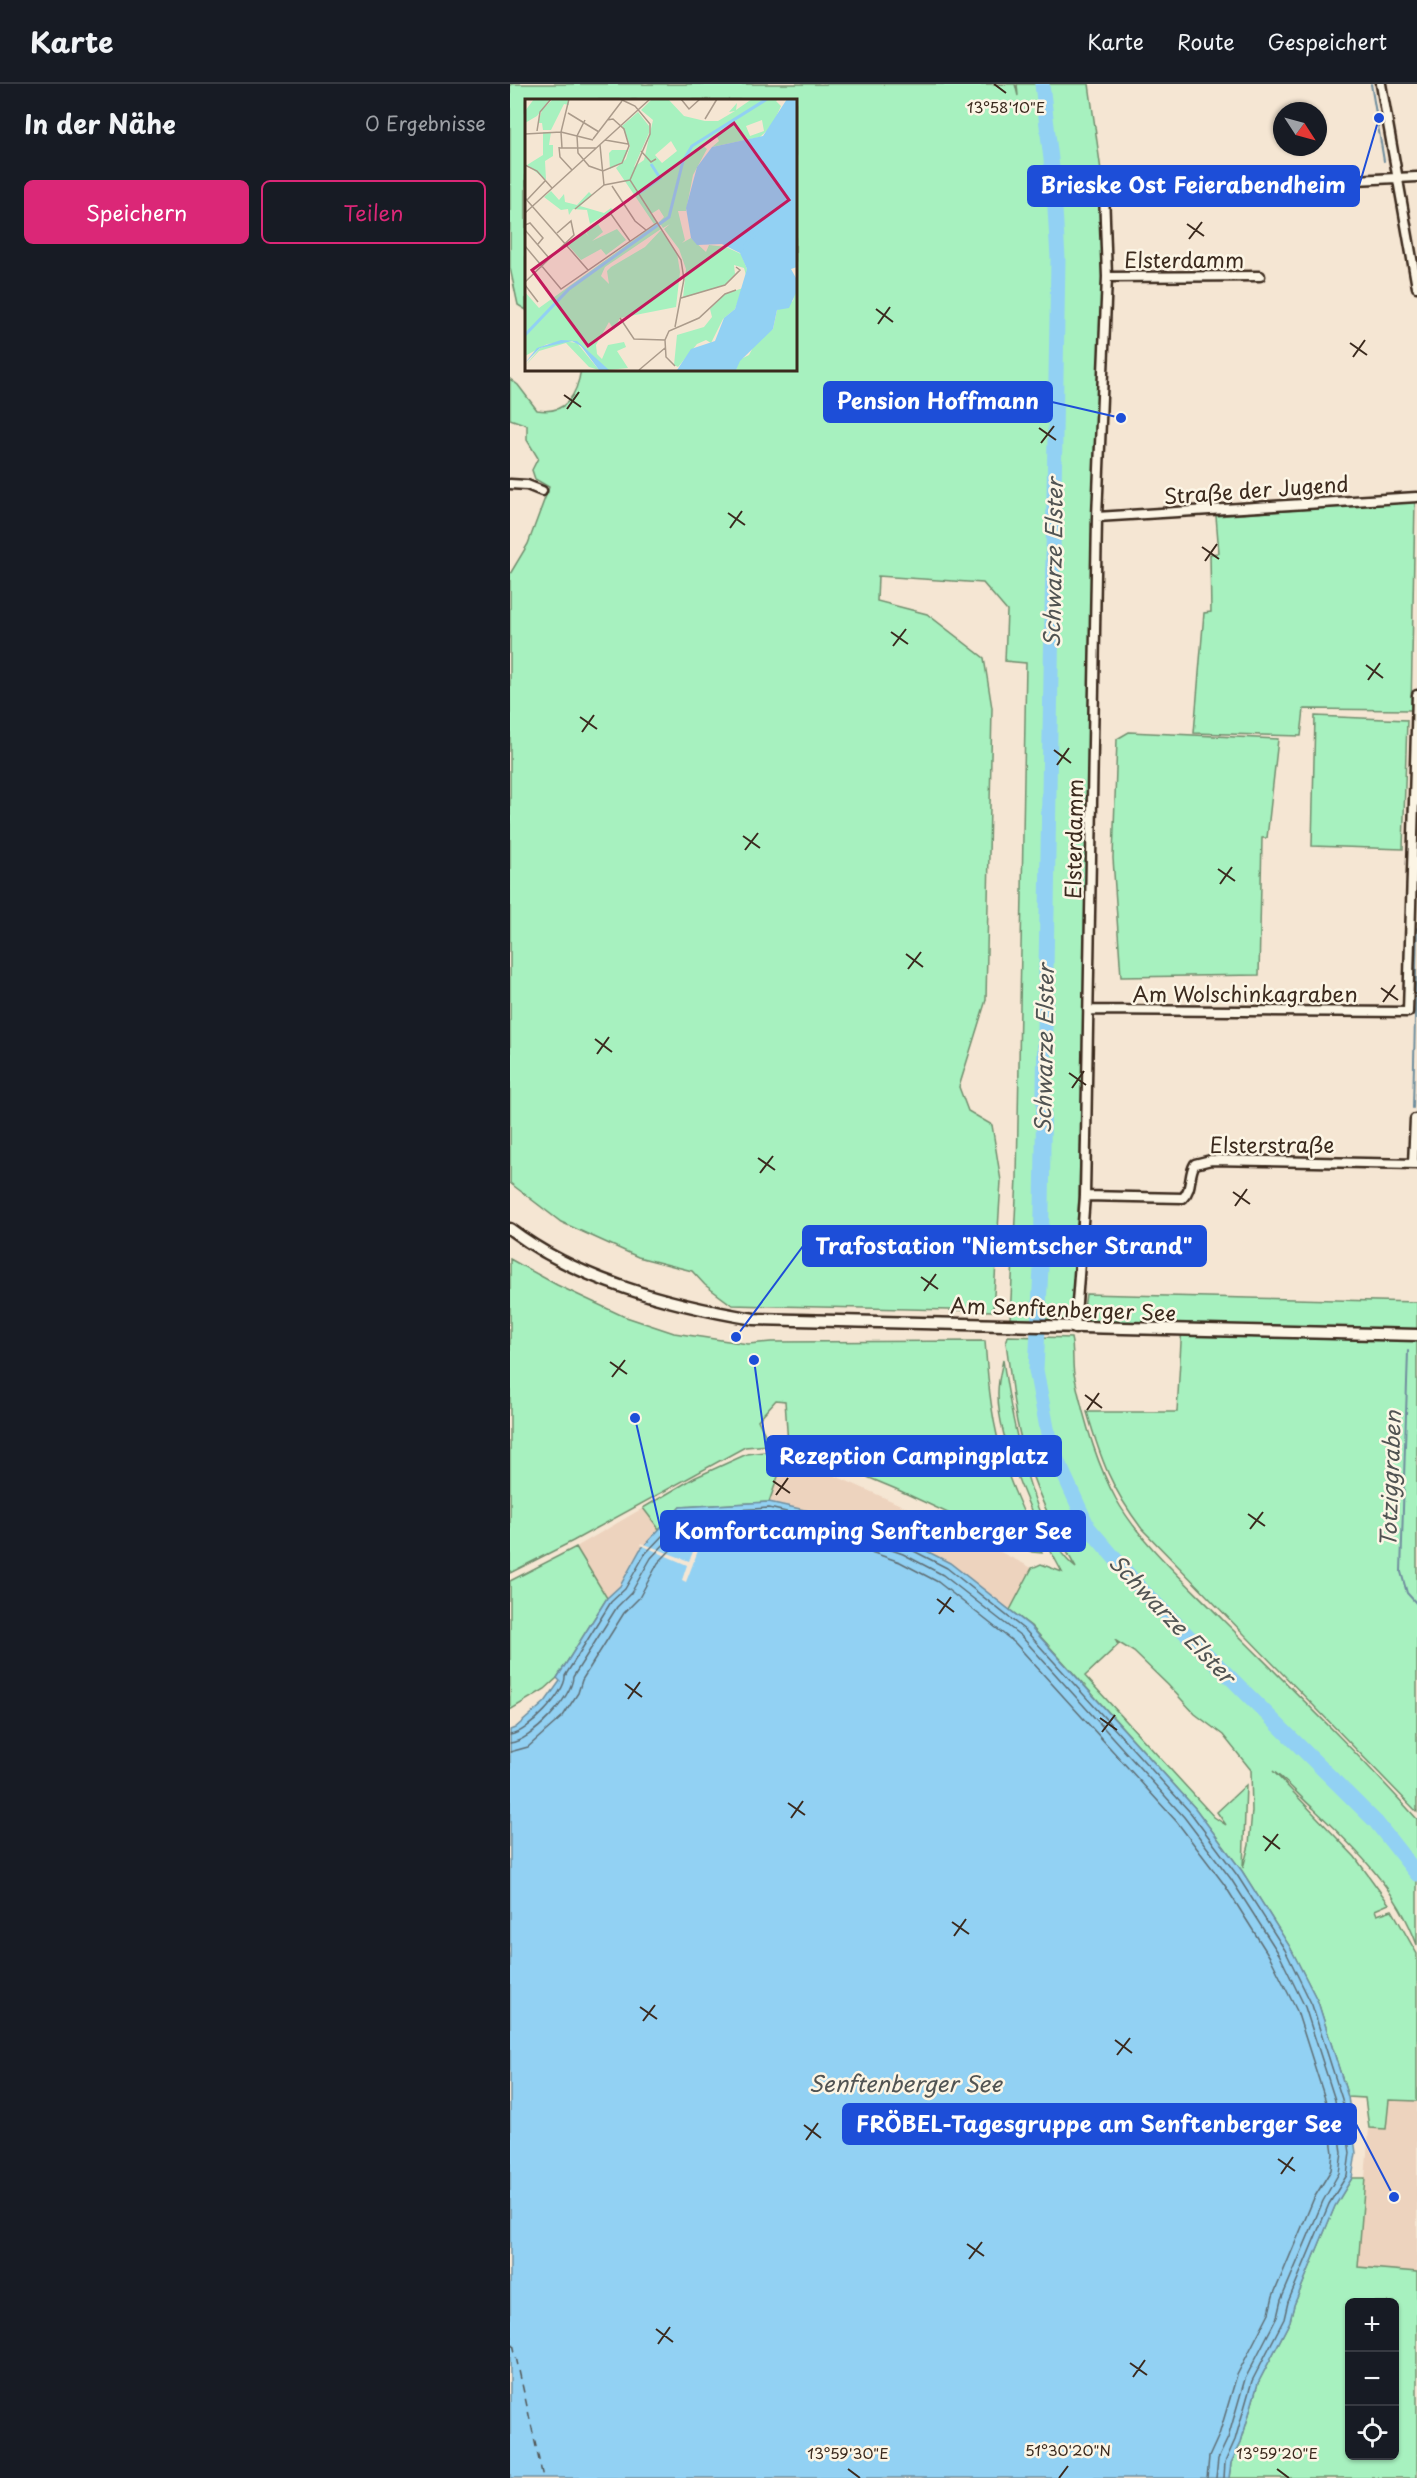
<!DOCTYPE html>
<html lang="de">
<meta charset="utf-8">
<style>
body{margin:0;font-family:"Playpen Sans",sans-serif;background:#20242c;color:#f1f3f6}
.controls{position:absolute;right:18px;bottom:18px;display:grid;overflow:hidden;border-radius:9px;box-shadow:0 2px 4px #0004}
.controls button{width:54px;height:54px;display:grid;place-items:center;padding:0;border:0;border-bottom:2px solid #363941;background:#171b24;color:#f1f3f6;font:30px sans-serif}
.compass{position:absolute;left:763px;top:18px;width:54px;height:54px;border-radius:50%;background:#171b24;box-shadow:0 2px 4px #0004;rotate:126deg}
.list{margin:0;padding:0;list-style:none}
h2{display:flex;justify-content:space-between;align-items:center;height:78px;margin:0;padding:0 24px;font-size:26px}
h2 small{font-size:20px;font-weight:400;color:#9ea1a6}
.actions{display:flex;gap:12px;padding:18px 24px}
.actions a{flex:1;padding:14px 0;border:2px solid #db2777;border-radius:9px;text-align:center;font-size:21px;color:#db2777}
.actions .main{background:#db2777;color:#fff}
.icon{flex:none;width:33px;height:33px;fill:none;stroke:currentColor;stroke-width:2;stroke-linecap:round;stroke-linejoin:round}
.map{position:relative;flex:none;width:907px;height:2394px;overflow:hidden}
header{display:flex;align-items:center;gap:36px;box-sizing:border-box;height:84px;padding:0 30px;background:#171b24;border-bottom:2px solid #363941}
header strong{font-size:28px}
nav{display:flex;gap:33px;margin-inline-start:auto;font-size:21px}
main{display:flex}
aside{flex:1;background:#171b24}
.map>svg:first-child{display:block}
.built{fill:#edd3be}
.green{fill:#a7f1bf;stroke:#718e6e;stroke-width:1.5;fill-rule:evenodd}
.water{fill:#92d1f3;stroke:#6f8e9e;stroke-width:1.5}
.pier{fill:#f5e6d3}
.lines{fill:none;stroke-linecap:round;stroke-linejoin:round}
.shore{stroke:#5e6d73;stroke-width:1.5}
.stream{stroke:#6f8e9e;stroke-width:2}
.river{stroke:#92d1f3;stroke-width:15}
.ferry{stroke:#515453;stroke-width:1.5;stroke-dasharray:8 6;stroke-linecap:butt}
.minor-casing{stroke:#3b2a1e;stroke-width:13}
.tertiary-casing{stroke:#3b2a1e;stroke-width:15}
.minor{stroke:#fcf5e5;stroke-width:8}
.tertiary{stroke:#fcf5e5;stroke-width:10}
.ticks{fill:none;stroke:#3b2a1e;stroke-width:2}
.labels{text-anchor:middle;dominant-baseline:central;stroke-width:5;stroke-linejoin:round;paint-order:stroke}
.street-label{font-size:21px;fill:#3b2a1e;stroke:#fcf5e5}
.water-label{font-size:22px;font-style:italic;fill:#515453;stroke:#fcf5e5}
.inset-river{fill:none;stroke:#92d1f3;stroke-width:3}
.inset-road{fill:none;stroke:#ab9b8b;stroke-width:1.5}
.view{fill:#c2185b;fill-opacity:0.15;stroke:#c2185b;stroke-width:3}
.inset-edge{fill:none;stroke:#3b2a1e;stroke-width:3}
.ticks-label{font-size:15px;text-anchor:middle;fill:#3b2a1e;stroke:#fcf5e5;stroke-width:5;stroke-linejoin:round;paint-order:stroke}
.leader{fill:none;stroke:#1d4ed8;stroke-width:2}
.callout-dot{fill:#1d4ed8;stroke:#fcf5e5;stroke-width:2}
.callout{fill:#1d4ed8;stroke:#1d4ed8;stroke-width:2}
.callout-label{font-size:22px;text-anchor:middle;font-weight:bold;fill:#fff}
</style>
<header>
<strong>Karte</strong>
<nav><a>Karte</a><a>Route</a><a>Gespeichert</a></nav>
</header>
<main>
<aside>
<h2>In der Nähe<small>0 Ergebnisse</small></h2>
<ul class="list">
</ul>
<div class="actions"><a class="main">Speichern</a><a>Teilen</a></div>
</aside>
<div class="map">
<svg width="907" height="2394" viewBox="0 0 907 2394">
<rect width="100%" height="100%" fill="#f5e6d3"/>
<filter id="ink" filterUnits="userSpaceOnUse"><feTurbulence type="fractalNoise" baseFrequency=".0167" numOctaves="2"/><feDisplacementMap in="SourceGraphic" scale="12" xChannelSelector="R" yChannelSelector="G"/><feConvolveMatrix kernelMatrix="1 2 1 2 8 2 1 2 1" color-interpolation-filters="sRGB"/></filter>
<g filter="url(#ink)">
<!-- built -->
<path class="built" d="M276,1370L447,1446L522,1484L500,1526L440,1479L335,1435L259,1418Z
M133,1424L149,1445L130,1466L110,1502L97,1514L66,1463Z
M879,2015L907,2017V2188L848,2183L859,2044H876Z"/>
<!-- green -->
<path class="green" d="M0,0H505L508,12L507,0H579L594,108L597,193L587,433L569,1112L561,1236L500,1235L507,1094L516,579L495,577L497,527L473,499L368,492L367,517L417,530L474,574L482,624L476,916L449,1003L458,1027L482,1041L491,1097L483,1227L222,1221L195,1201L182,1187L128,1173L51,1138L0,1099V490L18,460L39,403L25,395L22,386L28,374L17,356V341L0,335V295L8,301L27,326C56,331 67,311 71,285H285V16H16V226L8,221L0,184Z
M905,417L901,626L794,625L791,652L684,649L694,529L701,528L700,470L709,469L706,432Z
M805,632L897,636L893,765L802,762Z
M619,648L768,655L757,754H752L749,891L611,893L603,774L607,655Z
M0,1175L47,1201L113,1232L164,1249L238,1260L261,1258L475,1257C478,1300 482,1342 496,1384C505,1413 520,1441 532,1469L522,1468L386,1405L278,1360L275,1317L266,1316L248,1336L260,1361L235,1363L63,1457L0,1489Z
M576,1210L907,1218V1728L632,1445C601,1404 591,1376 577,1328H667L672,1241L572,1240Z
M498,1252L561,1254C564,1266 562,1279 564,1290C573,1332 585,1377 606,1415C631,1460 678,1500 714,1537C779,1602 845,1666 907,1735V1861C888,1806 845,1764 804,1725C790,1713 777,1697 763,1687L845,1773L879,1820L865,1826L867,1831L882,1826L907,1870V2017L879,2016L876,2045L859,2044L855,2014L838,2013L808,1918L780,1863L732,1787L685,1724L521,1542L500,1526L522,1484L531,1480L552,1488C527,1444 487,1358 488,1308C488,1297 491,1286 493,1276C501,1331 522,1450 566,1484C540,1439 518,1390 507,1338C502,1312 500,1285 496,1259ZM606,1557L624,1568L658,1601L685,1630L713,1651L741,1686L742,1727L739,1761L733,1784L736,1701L707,1728L716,1741L704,1733L575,1592L608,1561Z
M264,1367L276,1370L259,1418L170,1423L149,1445L133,1424L184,1394L237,1370Z
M66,1463L97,1514L47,1594L35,1605L0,1626V1497Z
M842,2094H855L848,2183L907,2188V2394H719L721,2379L731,2358L748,2299L780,2237L784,2221L825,2122ZM840,2218H884V2372H840Z"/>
<!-- water -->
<path class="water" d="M259,1418L335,1435L399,1458L440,1479L520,1542L685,1724L732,1787L780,1863L808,1918L838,2013L846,2069L842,2094L825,2122L784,2221L780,2237L748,2299L731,2358L721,2379L719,2394H0V1646L5,1644L35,1618L50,1597L47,1594L97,1514L110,1502L130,1466L170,1423Z"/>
<!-- pier -->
<path class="pier" d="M132,1459L179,1477L185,1463L189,1464L176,1498L172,1496L177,1481L131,1461Z"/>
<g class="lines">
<!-- shore -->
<path class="shore" d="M0,1651C17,1649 56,1609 55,1592L101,1518L115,1505L135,1470L174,1429L259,1424L333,1441L396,1463L437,1484L516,1547L680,1728L727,1791L775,1866L802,1921L832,2015L840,2069L837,2091L819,2120L778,2218L774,2235L742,2297L725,2356L715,2378L714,2394
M0,1659C21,1657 62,1614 63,1593L107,1523L121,1509L141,1474L177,1436L259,1432L331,1448L393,1470L433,1491L511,1552L674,1733L721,1795L769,1870L795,1923L825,2016L832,2069L829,2089L813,2117L771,2216L767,2233L735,2295L718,2354L708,2375L706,2394
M0,1668L18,1663L53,1632L68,1609L72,1596L114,1529L129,1514L148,1479L181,1445L258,1441L329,1457L390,1478L428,1498L505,1559L667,1738L714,1800L761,1875L787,1927L816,2018L823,2069L821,2086L804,2114L763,2212L759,2229L727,2291L709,2351L699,2373L697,2394"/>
<!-- stream -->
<path class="stream" d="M861,0L874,77
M903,1024L907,844
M898,1267L891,1488L897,1509L907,1520"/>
<!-- river -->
<path class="river" d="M532,0L543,92L548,174L531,1183L526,1286L540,1360L578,1443L631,1505L866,1738L907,1790"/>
<!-- ferry -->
<path class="ferry" d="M0,2246L33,2394"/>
<!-- minor casing -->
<g class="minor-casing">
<path id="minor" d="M871,0L907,203
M597,193L750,192
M0,400L17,401L32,407
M587,433L907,413
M578,926L898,928L907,611
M903,1080L905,1035
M575,1112L673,1114C683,1104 678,1091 685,1080L701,1076L907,1080
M565,1245L575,1112L587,433L597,193L594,108L907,93"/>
</g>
<!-- tertiary casing -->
<g class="tertiary-casing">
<path id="tertiary" d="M0,1145C69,1197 160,1221 244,1235L907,1251"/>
</g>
<!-- minor -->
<use href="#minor" class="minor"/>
<!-- tertiary -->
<use href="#tertiary" class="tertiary"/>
</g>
</g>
<!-- ticks -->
<path class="ticks" d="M484,0L496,9M677,140L694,152M679,155L692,138M366,225L383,238M368,240L380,223M840,259L857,271M843,273L855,256M54,311L71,323M57,325L69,308M529,344L546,356M531,359L544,342M218,429L235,441M220,444L232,427M692,463L709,475M695,477L707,460M381,548L398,560M383,562L396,545M856,581L873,594M858,596L870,579M70,633L87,645M72,648L84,631M544,666L561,679M547,681L559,664M233,752L250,764M235,766L248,749M708,785L725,797M710,800L722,783M396,870L413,883M398,885L411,868M871,904L888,916M873,918L885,901M85,955L102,968M87,970L99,953M559,989L576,1001M562,1004L574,987M248,1074L265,1086M250,1089L263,1072M723,1108L740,1120M725,1122L737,1105M411,1193L428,1205M414,1207L426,1190M100,1278L117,1290M102,1293L115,1276M575,1311L592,1324M577,1326L589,1309M263,1397L280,1409M266,1411L278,1394M738,1430L755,1442M740,1445L753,1428M427,1515L444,1528M429,1530L441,1513M115,1600L132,1613M118,1615L130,1598M590,1634L607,1646M592,1648L605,1631M278,1719L295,1731M281,1734L293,1717M753,1752L770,1765M755,1767L768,1750M442,1838L459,1850M444,1852L456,1835M130,1923L147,1935M133,1937L145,1921M605,1956L622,1969M607,1971L620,1954M294,2041L311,2054M296,2056L308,2039M768,2075L785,2087M771,2090L783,2073M457,2160L474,2172M459,2175L472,2158M146,2245L163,2258M148,2260L160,2243M620,2279L637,2291M623,2293L635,2276M338,2385L350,2394M767,2385L779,2394M549,2394L558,2382"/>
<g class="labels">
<!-- street labels -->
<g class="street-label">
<text x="674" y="175">Elsterdamm</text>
<text transform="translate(746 405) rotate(-4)">Straße der Jugend</text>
<text transform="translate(563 755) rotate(-89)">Elsterdamm</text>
<text x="735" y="909">Am Wolschinkagraben</text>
<text x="762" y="1060">Elsterstraße</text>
<text transform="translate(553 1224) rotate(2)">Am Senftenberger See</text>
</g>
<!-- water labels -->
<g class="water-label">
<text transform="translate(542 479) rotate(-89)">Schwarze Elster</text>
<text transform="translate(533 965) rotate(-89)">Schwarze Elster</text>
<text transform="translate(879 1395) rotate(-88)">Totziggraben</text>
<text transform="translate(663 1534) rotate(46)">Schwarze Elster</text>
<text x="395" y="1998">Senftenberger See</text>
</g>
</g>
<!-- overview -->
<g transform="translate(15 15)">
<rect width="272" height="272" fill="#f5e6d3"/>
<path d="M9,0H25L12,17L0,24V12ZM28,0H43L44,6L39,5L26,31H18L17,24H13L17,11ZM127,0H143L159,17L180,22H193L210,12L204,13L212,4L211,11L227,0H254L251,2L256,7L247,27L235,38L187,48L194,42L191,36L177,46L182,50L168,76L161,112H153L160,141L157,144L166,139L181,153L184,146L201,148L216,155L222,170L221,176L219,169L209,166L210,175L200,186L158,199L161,170L154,150L139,130L145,125L138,129L134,123L139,118L134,110L126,115L132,123L129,125L91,69L101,60L105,47L97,27L113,13L124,27V34L109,68L119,61L128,21L116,11ZM237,21L239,32L225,37L221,27ZM146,42L152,52L137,64L130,56ZM18,33H26L24,46H28V57L20,62L21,81L2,66L18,56ZM87,51H103L98,62L85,70L84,54ZM26,92L34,101L39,95L40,103L52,106L64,93L67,96L55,107L79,114L86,109L88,111L65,125L62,111L48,110L44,116L43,110L36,111L19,98ZM132,124L136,130L80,168L76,177L84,185L82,172L86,168L120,148L136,131L152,154L155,173L151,208L95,219L89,231L84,223L71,246L72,255L77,260L83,246L99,243L101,248L92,252L103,269L83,271L50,242L22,245L0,257V193L14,209ZM73,125L78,133L67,142L92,130L101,141L81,156L76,150L56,161L43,146L60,133L64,138L61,133ZM218,189L210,210L198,220L186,244L181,241L172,245L153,268L149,266L152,236L179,228L187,218L185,210L200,195ZM271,190V271H211L212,262L224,256L233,239L248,230L252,211L268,202ZM37,242L52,244L74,271L64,268L41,244L14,252L0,267L15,249Z" fill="#a7f1bf" fill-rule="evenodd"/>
<path d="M262,0H272V168L266,170L271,179V194L264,209L252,211L248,230L215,262L211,271H152L166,250L190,242L199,219L210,210L222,170L215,154L197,145L172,146L166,139L161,109L172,68L187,48L238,37ZM36,241L52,242L84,271H74L56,247L47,242L15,249L0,264L12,249Z" fill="#92d1f3"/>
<path class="inset-river" d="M114,94L135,79L126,65M215,152L272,87M0,236L44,190L144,118L158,62L167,47L242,0"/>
<path class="inset-road" d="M95,0L110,7L125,25V35L105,81L156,161L159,180L150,228M156,0L164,10L175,0M43,14L74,33M180,20L192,0M60,21L52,37L53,54L64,67L78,72L97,64L104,47L99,30L88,20L82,21M12,32L15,13L26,0M0,35L36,33L68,41M68,40L97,2M80,41L103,45M75,46L79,86M34,48L35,58L47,71M34,49H71M37,49L36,33L44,0M116,52L126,63L131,60M0,66L12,72L27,89M79,86L105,81M87,87L110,122L121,131M0,99L63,171M2,101L20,82M50,110L79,86M0,114L125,0M0,126L5,124L18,139L13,145M0,131L24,159M42,145L86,115L105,142M0,147L36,190L133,123M0,183L49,136L46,122L32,134M0,186L13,203M156,199L200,186L215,171L211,168M95,219L109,240L140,241M150,267L141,258L140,241L144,232L174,219L200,195L211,191M114,271L140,249"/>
<path class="view" d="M209,24L264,101L63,247L7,171Z"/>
<rect width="272" height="272" class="inset-edge"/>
</g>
<g class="ticks-label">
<text x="496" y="29">13°58'10"E</text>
<text x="558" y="2372">51°30'20"N</text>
<text x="338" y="2375">13°59'30"E</text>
<text x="767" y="2375">13°59'20"E</text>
</g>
<!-- callouts -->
<path class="leader" d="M869 34L849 102M611 334L542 318M226 1253L293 1162M244 1276L257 1372M125 1334L151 1447M884 2113L846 2040"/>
<g class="callout-dot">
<circle cx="869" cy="34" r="6"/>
<circle cx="611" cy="334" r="6"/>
<circle cx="226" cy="1253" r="6"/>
<circle cx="244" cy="1276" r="6"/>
<circle cx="125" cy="1334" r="6"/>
<circle cx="884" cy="2113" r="6"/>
</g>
<g class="callout">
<rect x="518" y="82" width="331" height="40" rx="6"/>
<rect x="314" y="298" width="228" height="40" rx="6"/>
<rect x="293" y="1142" width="403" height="40" rx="6"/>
<rect x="257" y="1352" width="294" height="40" rx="6"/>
<rect x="151" y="1427" width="424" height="40" rx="6"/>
<rect x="333" y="2020" width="513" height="40" rx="6"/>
</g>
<g class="callout-label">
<text x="683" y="109">Brieske Ost Feierabendheim</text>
<text x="428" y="325">Pension Hoffmann</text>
<text x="494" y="1170">Trafostation "Niemtscher Strand"</text>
<text x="404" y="1380">Rezeption Campingplatz</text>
<text x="363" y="1455">Komfortcamping Senftenberger See</text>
<text x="589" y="2048">FRÖBEL-Tagesgruppe am Senftenberger See</text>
</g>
</svg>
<div class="controls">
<button>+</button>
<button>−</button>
<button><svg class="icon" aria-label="locate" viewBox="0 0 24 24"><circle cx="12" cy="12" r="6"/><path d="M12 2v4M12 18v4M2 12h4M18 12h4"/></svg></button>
</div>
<svg class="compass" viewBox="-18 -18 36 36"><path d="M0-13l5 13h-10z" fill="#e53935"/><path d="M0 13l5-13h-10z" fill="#9ea1a6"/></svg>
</div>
</main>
